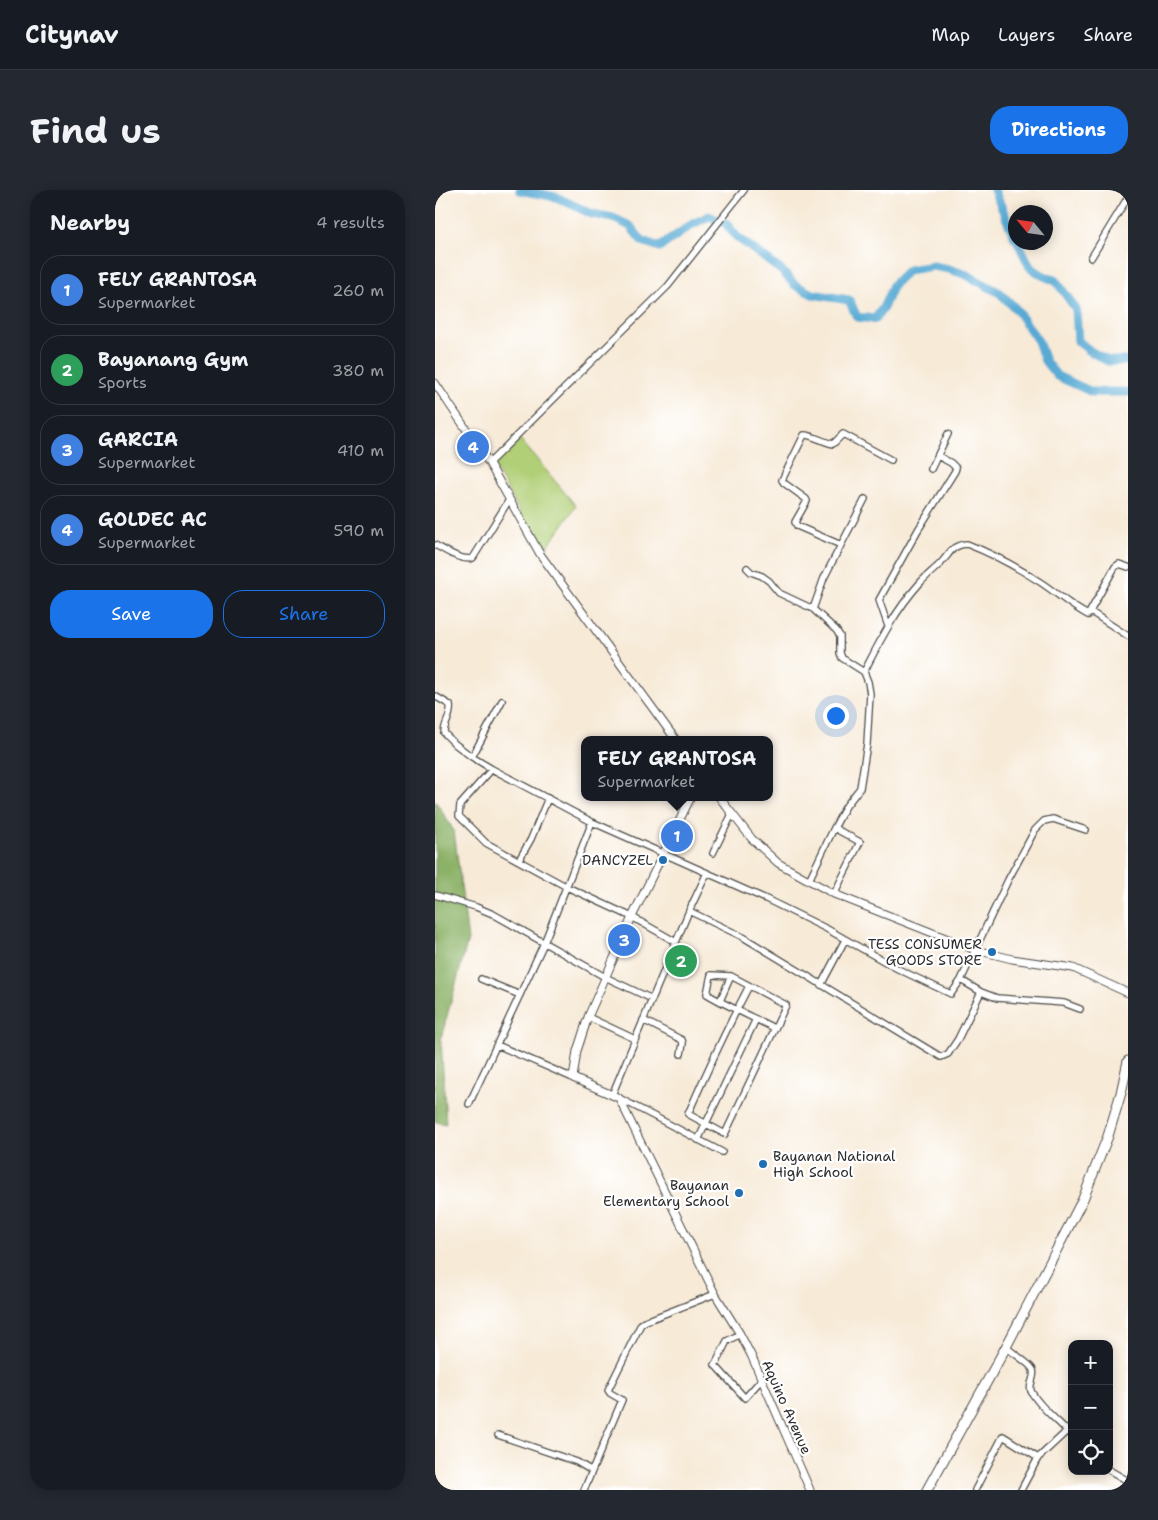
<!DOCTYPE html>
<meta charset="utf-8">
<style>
body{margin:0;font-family:"Shantell Sans",sans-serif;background:#242831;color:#f1f3f6}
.controls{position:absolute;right:15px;bottom:15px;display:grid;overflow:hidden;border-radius:10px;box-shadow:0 2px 12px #0003}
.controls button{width:45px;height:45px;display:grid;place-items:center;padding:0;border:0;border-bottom:1px solid #363941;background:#171b24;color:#f1f3f6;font:25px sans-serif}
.compass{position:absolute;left:573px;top:15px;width:45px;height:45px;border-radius:50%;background:#171b24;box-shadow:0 2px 12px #0003;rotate:299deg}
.you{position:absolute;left:400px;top:525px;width:18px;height:18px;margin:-12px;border:4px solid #fff;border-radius:50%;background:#1a73e8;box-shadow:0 0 0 8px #1a73e833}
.badge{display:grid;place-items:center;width:32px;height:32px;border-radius:50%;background:#1a73e8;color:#fff;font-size:16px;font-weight:700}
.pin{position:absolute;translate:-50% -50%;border:2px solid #fff;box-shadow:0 1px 5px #0006}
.popup{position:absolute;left:146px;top:546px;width:192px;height:65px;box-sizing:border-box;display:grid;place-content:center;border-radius:10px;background:#171b24;filter:drop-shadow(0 1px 4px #0005);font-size:16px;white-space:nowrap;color:#9ea1a6}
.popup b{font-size:19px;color:#f1f3f6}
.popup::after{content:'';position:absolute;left:50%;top:100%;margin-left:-10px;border:10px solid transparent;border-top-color:#171b24}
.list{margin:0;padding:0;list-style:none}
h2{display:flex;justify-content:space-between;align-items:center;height:65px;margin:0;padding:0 20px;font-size:21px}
h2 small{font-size:16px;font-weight:400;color:#9ea1a6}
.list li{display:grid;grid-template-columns:32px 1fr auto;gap:15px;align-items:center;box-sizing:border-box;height:70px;margin:0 10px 10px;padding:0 10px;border:1px solid #363941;border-radius:20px}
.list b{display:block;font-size:19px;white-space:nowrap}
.list p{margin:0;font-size:16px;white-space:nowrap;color:#9ea1a6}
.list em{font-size:16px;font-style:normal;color:#9ea1a6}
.actions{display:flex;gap:10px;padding:15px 20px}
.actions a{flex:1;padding:11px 0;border:1px solid #1a73e8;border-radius:20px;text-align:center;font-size:18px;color:#1a73e8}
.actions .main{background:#1a73e8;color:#fff}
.icon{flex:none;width:28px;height:28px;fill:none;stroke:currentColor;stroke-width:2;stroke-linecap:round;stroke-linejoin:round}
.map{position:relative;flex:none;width:693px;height:1300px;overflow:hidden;border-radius:20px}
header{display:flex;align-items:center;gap:30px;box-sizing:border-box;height:70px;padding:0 25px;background:#171b24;border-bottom:1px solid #363941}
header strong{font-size:24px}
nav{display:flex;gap:28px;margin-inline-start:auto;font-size:18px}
.intro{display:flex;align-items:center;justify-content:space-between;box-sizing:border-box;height:120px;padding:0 30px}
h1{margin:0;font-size:35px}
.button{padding:12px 22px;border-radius:20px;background:#1a73e8;color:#fff;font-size:18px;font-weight:700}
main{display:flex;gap:30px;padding:0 30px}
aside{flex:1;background:#171b24;border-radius:20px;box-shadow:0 2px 12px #0003}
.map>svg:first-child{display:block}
.green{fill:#b0cf76;stroke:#6e7d50}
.forest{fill:#8cb267;stroke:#5c6e49}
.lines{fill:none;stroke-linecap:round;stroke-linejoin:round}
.river{stroke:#59aad4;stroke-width:9}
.minor-casing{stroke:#4a4845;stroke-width:8}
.tertiary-casing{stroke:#4a4845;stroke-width:9}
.primary-casing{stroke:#4a4845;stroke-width:11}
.minor{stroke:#fff;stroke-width:5.5}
.tertiary{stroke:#fff;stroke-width:7}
.primary{stroke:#fff;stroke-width:9}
.poi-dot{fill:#1f6fb2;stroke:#fff;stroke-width:2}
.labels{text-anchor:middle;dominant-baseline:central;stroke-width:4.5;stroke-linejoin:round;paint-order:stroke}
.poi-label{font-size:14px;fill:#2b2b2b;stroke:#fff;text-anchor:end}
.street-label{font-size:14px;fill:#2b2b2b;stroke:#fff}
</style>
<header>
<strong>Citynav</strong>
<nav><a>Map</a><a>Layers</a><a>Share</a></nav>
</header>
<div class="intro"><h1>Find us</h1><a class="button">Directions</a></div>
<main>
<aside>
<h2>Nearby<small>4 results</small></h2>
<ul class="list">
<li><span class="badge" style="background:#3f7fe0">1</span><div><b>FELY GRANTOSA</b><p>Supermarket</p></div><em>260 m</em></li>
<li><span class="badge" style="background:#2e9e5b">2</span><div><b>Bayanang Gym</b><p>Sports</p></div><em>380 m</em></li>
<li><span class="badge" style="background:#3f7fe0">3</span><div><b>GARCIA</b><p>Supermarket</p></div><em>410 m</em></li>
<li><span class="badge" style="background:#3f7fe0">4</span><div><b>GOLDEC AC</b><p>Supermarket</p></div><em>590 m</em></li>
</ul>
<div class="actions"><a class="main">Save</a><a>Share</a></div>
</aside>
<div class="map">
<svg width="693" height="1300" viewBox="0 0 693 1300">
<rect width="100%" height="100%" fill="#fff"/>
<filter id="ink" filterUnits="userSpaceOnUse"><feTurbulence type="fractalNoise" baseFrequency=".02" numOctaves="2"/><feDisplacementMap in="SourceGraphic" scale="10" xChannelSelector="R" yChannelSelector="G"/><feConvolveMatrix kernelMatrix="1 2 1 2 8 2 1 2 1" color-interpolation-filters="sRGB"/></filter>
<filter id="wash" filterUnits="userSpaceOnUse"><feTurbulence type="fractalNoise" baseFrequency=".0096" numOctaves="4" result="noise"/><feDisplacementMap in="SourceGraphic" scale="20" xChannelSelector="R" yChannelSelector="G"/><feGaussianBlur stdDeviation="1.12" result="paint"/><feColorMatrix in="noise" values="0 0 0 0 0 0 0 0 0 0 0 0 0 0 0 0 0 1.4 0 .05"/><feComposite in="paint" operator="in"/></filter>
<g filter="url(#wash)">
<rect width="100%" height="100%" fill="#f7ead7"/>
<!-- green -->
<path class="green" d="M84,248L141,316L108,363L58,274Z"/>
<!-- forest -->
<path class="forest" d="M0,610L19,641L33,750L6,848L11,934L1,932L0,930Z"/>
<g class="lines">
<!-- river -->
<path class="river" d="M85,0L121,7L157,24L178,28L195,36L207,51L225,57L256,35L274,26L290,33L302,47L347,81L360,95L377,104L414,110L422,127L440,129L448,118L458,95L473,80L498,76L514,79L532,85L565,103L581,119L603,151L610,171L622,186L657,202H693
M559,0L580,48
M583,52L595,77L607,85L621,91L641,119L643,151L655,161L673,171H693"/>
</g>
</g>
<g filter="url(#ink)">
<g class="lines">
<!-- minor casing -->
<g class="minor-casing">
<path id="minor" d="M656,68L693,7
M54,273L233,96L309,0
M496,279L513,244
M0,355C10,360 27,372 38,368L74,310
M406,355L430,309
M312,378L316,382L327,386L334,391L344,403L378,419
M656,422L693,446
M453,436L444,410L483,340L520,281L521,278L516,273L503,266
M429,482C446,449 460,421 485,393C491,386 499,380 505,374C515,364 516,355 532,354C558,364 582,377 605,392C622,403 634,415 653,425L680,377L684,374L693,377
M0,506L15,515C17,526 9,533 9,543L20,554L37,567L57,579L157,632L331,709L392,739L463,779L516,804L526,790L546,802L562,808L629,813L645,819
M37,567L67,511
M57,579L25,615L24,626L51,653L132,697L197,727L241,752
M399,638L425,652L399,704
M278,663L297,624
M84,670L96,649L113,608
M374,690L399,638L411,616L425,598L432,554L435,504L433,492L429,482L407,468L405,463V446L401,440L378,419L389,388L406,355L362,336L360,332L372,311L371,309L349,293L347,290L369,245C378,245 388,252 398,254L408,244L456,270
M0,705L41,717L58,724L170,787L217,809
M254,721L308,747L506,867L513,864L523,849L546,802
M46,789L85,805
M526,790L573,690L600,640L609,631L618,629L651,640
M386,795L410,750
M314,796C292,838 272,881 253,924L290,944L351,815L296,786L276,785L272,804C294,817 317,827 339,838
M285,811L296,786
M153,827L200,849
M208,830L247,850L248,854L246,864
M62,855L138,888
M177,905L254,721L272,683
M184,908L287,962
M34,914L109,753L157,632
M263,950L321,829
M305,1144L292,1151L280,1175L310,1208L326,1190
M571,1157C576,1162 596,1174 598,1180C601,1188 592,1195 597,1203C607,1220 624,1231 637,1246
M63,1245L142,1272L157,1281
M603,1268L632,1241
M674,1280L693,1291
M149,1300L187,1210L175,1203L173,1200L206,1134L211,1131L280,1104
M540,1300L568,1246L603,1268L586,1300
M690,1300L693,1295"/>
</g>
<!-- tertiary casing -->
<g class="tertiary-casing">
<path id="tertiary" d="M0,193L54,273L105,364L241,550
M256,607L197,727L153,827L142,861L138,888L184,908L280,1104L305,1144L317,1167L375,1300
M284,607L317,649L343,673L399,704L541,760L577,769L638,778L693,803"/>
</g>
<!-- primary casing -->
<g class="primary-casing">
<path id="primary" d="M492,1300L571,1157L648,1009L673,946L686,903L693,871"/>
</g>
<!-- minor -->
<use href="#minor" class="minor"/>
<!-- tertiary -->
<use href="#tertiary" class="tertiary"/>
<!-- primary -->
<use href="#primary" class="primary"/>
</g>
</g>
<!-- markers -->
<g class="poi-dot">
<circle cx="228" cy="670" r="5"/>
<circle cx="557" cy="762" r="5"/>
<circle cx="328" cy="974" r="5"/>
<circle cx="304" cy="1003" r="5"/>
</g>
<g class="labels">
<!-- poi labels -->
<g class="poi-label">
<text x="218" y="670">DANCYZEL</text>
<text x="547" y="754">TESS CONSUMER<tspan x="547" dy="16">GOODS STORE</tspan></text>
<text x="338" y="966" text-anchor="start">Bayanan National<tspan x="338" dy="16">High School</tspan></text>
<text x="294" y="995">Bayanan<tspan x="294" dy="16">Elementary School</tspan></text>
</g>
<!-- street labels -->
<g class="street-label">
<text transform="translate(352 1217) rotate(66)">Aquino Avenue</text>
</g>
</g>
</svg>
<div class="controls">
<button>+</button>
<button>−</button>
<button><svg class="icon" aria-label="locate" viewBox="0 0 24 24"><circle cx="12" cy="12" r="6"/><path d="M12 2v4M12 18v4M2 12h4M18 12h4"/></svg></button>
</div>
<svg class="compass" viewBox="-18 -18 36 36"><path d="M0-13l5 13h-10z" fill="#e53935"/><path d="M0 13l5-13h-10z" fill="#9ea1a6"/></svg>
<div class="you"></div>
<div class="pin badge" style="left:242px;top:646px;background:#3f7fe0">1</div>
<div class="popup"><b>FELY GRANTOSA</b>Supermarket</div>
<div class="pin badge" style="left:246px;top:771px;background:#2e9e5b">2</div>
<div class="pin badge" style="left:189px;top:750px;background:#3f7fe0">3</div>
<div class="pin badge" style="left:38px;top:257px;background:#3f7fe0">4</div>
</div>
</main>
